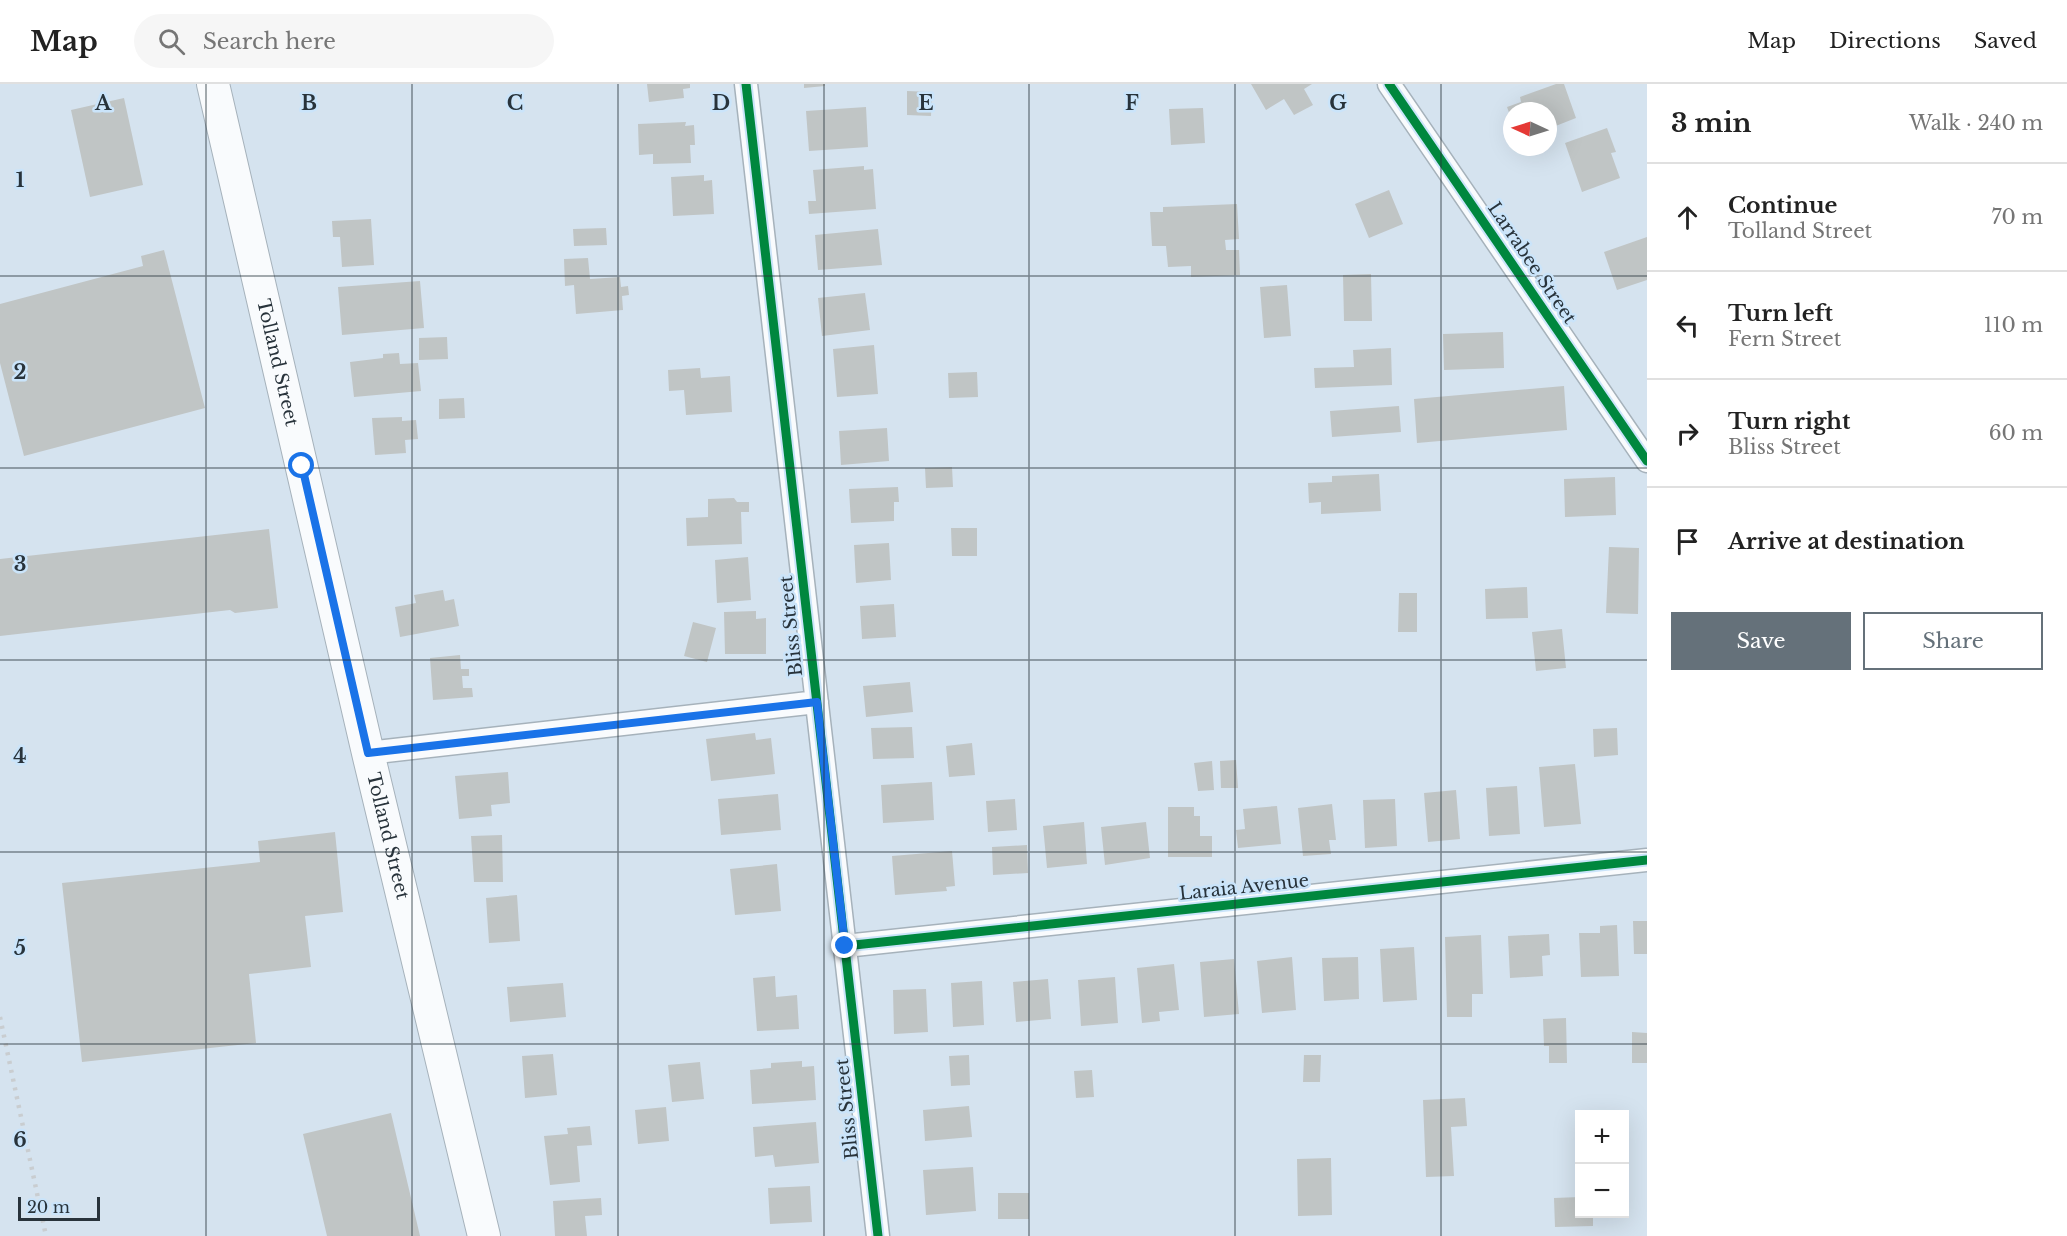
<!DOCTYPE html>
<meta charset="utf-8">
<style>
body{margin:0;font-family:"Libre Baskerville",serif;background:#f6f6f6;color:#222}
.controls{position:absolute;right:18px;bottom:18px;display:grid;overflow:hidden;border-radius:0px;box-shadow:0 6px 24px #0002}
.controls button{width:54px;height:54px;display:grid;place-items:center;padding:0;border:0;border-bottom:2px solid #e0e0e0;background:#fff;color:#222;font:30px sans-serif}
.compass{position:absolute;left:1503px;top:18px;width:54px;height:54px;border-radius:50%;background:#fff;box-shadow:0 6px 24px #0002;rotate:274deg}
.scale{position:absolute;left:18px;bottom:15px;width:82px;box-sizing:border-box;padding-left:6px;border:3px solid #28333b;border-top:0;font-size:16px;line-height:21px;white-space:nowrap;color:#28333b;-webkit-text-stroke:4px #cae4fa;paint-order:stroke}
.stop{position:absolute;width:18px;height:18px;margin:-14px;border:4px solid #1a73e8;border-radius:50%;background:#fff}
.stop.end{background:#1a73e8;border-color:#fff;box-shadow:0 2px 6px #0008}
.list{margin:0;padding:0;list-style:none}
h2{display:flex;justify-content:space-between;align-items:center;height:78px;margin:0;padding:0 24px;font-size:26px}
h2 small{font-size:20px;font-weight:400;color:#767676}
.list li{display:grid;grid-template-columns:39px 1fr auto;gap:18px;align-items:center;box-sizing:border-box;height:108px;padding:0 24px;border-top:2px solid #e0e0e0}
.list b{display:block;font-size:22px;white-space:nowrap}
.list p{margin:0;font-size:20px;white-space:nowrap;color:#767676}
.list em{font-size:20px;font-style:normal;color:#767676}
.actions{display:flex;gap:12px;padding:18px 24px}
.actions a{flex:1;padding:14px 0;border:2px solid #65717a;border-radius:0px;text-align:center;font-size:21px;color:#65717a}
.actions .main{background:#65717a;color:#fff}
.icon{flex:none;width:33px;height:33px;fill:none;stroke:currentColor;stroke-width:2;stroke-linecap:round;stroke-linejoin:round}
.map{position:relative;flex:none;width:1647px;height:1152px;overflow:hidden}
header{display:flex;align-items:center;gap:36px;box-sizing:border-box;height:84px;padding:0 30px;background:#fff;border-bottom:2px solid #e0e0e0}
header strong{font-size:28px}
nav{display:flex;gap:33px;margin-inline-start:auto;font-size:21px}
.search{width:420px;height:54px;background:#f6f6f6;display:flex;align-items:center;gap:15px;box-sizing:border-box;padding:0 21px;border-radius:33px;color:#767676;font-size:22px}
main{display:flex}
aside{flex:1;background:#fff}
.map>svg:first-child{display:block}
.building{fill:#c0c5c5}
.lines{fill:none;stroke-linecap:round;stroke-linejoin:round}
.street-casing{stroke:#a6b2bb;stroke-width:25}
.secondary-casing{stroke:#a6b2bb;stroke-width:34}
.street{stroke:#f9fbfd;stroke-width:22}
.secondary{stroke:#f9fbfd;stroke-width:32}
.rail{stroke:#c9cdd0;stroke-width:4.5;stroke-dasharray:3 6;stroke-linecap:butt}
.cycleway-casing{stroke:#cae4fa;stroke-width:13}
.cycleway{stroke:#00873e;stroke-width:9}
.route{stroke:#1a73e8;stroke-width:8}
.grid{fill:none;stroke:#28333b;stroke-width:1.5;stroke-opacity:0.55}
.labels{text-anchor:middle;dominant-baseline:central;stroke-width:5;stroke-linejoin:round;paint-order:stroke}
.street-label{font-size:18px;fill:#28333b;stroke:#cae4fa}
.grid-label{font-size:20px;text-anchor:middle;font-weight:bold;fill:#28333b;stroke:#cae4fa;stroke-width:5;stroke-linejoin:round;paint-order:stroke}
</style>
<header>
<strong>Map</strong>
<div class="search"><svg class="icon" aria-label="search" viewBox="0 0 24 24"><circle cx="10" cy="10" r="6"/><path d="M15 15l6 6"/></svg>Search here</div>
<nav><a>Map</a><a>Directions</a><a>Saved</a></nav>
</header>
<main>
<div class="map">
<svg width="1647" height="1152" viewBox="0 0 1647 1152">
<rect width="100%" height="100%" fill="#d5e3ef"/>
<!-- building -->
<path class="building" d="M647,0H690V4L683,5L684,14L649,18Z
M804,0H825V2L804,4Z
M1251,0H1312L1304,5L1313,21L1294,31L1284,15L1266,26Z
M1556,0H1564L1576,34L1548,45V27H1512V37L1507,23L1521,18L1520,13Z
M907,7L932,8L931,32L907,31Z
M124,14L143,101L90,113L71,26Z
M866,23L868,63L809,67L806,27Z
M1203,24L1205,59L1171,61L1169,25Z
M686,38L685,42L694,41L695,61H690L691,79L653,80V70L639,71L638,40Z
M1607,44L1616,68L1611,69L1620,94L1582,108L1565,59Z
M864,82V86L873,85L876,125L809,130L808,117H816L813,86Z
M704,91V97L712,96L714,130L673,132L671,93Z
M1389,106L1403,140L1369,154L1355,120Z
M1237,120L1239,155L1225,156L1226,166H1239L1240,191L1191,193V182L1168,183L1166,162H1152L1150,128H1163V123Z
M371,135L374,181L342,183L340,153H333L332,137Z
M606,144L607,161L574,162L573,145Z
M878,145L882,181L818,186L815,151Z
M1647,153V196L1617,206L1604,168Z
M164,166L205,324L24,372L0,279V220L143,182L141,172Z
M588,174L590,195L620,193L621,203L628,202L629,211L622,212L623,226L576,230L574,201L565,202L564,175Z
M1371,190L1372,237H1344L1343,191Z
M420,197L424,244L342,251L338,203Z
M1287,201L1291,252L1264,254L1260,203Z
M865,209L870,246L822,252L818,214Z
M1503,248L1504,284L1444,286L1443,250Z
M447,253L448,275L419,276V254Z
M874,261L878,310L837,313L833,265Z
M1391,264L1392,301L1315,304L1314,284L1354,283L1353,266Z
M399,269L400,280L418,279L421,307L354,313L350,278L383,274V270Z
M700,284L701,294L730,292L732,328L686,331L684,306L669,307L668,286Z
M977,288L978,313L949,314L948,289Z
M1564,302L1567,346L1417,359L1414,315Z
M464,314L465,334L439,335V315Z
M1399,322L1401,348L1332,353L1330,327Z
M402,333V337L416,336L418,355L405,356L406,369L375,371L372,334Z
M887,344L889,377L841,381L839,347Z
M952,383L953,403L926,404L925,384Z
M1379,390L1381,427L1321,430V418L1309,419L1308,399L1332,398V392Z
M1615,393L1616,431L1565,433L1564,395Z
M898,403L899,418H894V437L851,439L849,405Z
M734,414L737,418H749V428H741L742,460L687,462L686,434L708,433V415Z
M951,444H977V472H952Z
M269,445L278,524L235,529L230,526L0,552V475Z
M889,459L891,496L856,499L854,461Z
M1609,463L1639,464L1638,530L1606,529Z
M748,473L751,516L717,519L715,476Z
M1527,503L1528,534L1486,535L1485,505Z
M443,506L445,517L454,515L459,542L400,553L395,523L416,519L414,511Z
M1399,509H1417V548H1398Z
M894,520L896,553L862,555L860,522Z
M756,527V535L766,534V570H725L724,528Z
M693,538L716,544L707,578L684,572Z
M1562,545L1566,584L1536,587L1532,548Z
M460,571L461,585H469V592H462L463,604H472L473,613L433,616L430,574Z
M910,598L913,628L866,633L863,602Z
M912,643L914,674L873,675L871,644Z
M1617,644L1618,671L1594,673L1593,645Z
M755,649L756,656L771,654L775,690L711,697L706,655Z
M972,659L975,691L949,693L946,662Z
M1236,676L1238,704H1221L1220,677Z
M1212,677L1214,706L1198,707L1194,679Z
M1575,680L1581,740L1544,743L1539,683Z
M508,688L510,719L491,721L492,732L459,735L455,692Z
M932,698L934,736L883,739L881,701Z
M1517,702L1520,750L1489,752L1486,704Z
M1456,706L1460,755L1428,758L1424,709Z
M778,710L781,746L721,751L718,715Z
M1015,715L1017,746L988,748L986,717Z
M1395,715L1397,762L1365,764L1363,716Z
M1332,720L1336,756H1329L1331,770L1303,772L1298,724Z
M1277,722L1281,760L1238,764L1236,746L1245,745L1243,725Z
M1168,723H1194V732H1200V752H1212V773H1168Z
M1084,738L1087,780L1047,784L1043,742Z
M1146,738L1150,774L1105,781L1101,743Z
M335,748L343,828L305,832L311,883L249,890L256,959L82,978L62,799L260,778L258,757Z
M502,751L503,798H474L471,752Z
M1027,761L1028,789L993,791L992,763Z
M952,767L955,802L946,803L947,807L895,811L892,772Z
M777,780L781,827L735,831L730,785Z
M517,811L520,857L489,859L486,814Z
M1633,837H1647V870H1634Z
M1617,841L1619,892L1581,893L1579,849H1600V842Z
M1549,850L1550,871L1542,872L1543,892L1510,894L1508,852Z
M1481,851L1483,910H1472V933H1447L1445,853Z
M1414,863L1417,916L1383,918L1380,865Z
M1292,873L1296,926L1262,929L1257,877Z
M1358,873L1359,915L1324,917L1322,874Z
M1234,875L1239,930L1204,933L1200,878Z
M1174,880L1179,926L1159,928L1160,937L1142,939L1137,884Z
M775,892L776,913L797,911L799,945L757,947L753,894Z
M1115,893L1118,939L1081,942L1078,896Z
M1048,895L1051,935L1016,938L1013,898Z
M982,897L984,941L953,943L951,899Z
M563,899L566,933L510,938L507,903Z
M926,905L928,948L894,950L893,906Z
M1566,934L1567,979H1549V962H1544L1543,935Z
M1632,948L1647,949V979H1632Z
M553,970L557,1011L525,1014L522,972Z
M969,971L970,1001L951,1002L949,972Z
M1304,971H1321L1320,998H1303Z
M802,977V983L814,982L816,1016L752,1020L750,986L771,984V979Z
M700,978L704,1015L672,1018L668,981Z
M1092,986L1094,1013L1076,1014L1074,987Z
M1465,1014L1467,1042L1451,1043L1454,1092L1426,1093L1423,1016Z
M969,1022L972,1053L925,1057L923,1026Z
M666,1023L669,1057L638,1060L635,1026Z
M391,1029L420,1152H327L303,1050Z
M816,1038L819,1079L775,1083L773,1071L755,1073L753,1043Z
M590,1042L592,1061L577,1062L580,1098L550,1101L544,1052L568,1050L567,1044Z
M1331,1074L1332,1131L1298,1132L1297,1075Z
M973,1083L976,1127L926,1131L923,1086Z
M810,1102L812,1138L770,1140L768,1104Z
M998,1109H1029V1135H998Z
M1580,1113V1130H1593V1142L1555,1143L1554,1114Z
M601,1114L602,1131L585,1132L587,1152H555L553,1117Z"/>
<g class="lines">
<!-- street casing -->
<g class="street-casing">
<path id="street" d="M746,0L878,1152
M1389,0L1647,377
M368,669L817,618
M845,862L1647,776"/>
</g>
<!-- secondary casing -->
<g class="secondary-casing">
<g id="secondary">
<path id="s1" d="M213,0L368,669L484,1152"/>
</g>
</g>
<!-- street -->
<use href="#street" class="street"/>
<!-- secondary -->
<use href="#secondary" class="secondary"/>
<!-- rail -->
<path class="rail" d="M0,933L46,1152"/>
<!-- cycleway casing -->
<g class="cycleway-casing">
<path id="cycleway" d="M746,0L878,1152
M1389,0L1647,377
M845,862L1647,776"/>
</g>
<!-- cycleway -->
<use href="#cycleway" class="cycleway"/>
</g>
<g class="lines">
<!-- route -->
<path class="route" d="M302,382L368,669L817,618L845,862"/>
</g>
<!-- grid -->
<path class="grid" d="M206,0V1152M412,0V1152M618,0V1152M824,0V1152M1029,0V1152M1235,0V1152M1441,0V1152M0,192H1647M0,384H1647M0,576H1647M0,768H1647M0,960H1647"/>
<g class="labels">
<!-- street labels -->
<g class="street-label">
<text transform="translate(1532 179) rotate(56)">Larrabee Street</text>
<text stroke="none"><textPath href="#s1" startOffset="286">Tolland Street</textPath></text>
<text transform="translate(791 542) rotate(-96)">Bliss Street</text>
<text stroke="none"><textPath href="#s1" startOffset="772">Tolland Street</textPath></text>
<text transform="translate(1244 803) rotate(-6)">Laraia Avenue</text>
<text transform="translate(847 1025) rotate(-96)">Bliss Street</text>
</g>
</g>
<g class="grid-label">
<text x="103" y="26">A</text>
<text x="309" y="26">B</text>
<text x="515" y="26">C</text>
<text x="721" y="26">D</text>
<text x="926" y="26">E</text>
<text x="1132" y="26">F</text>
<text x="1338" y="26">G</text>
<text x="20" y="103">1</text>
<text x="20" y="295">2</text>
<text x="20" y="487">3</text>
<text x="20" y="679">4</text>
<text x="20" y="871">5</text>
<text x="20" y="1063">6</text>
</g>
</svg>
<div class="controls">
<button>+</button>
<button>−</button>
</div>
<svg class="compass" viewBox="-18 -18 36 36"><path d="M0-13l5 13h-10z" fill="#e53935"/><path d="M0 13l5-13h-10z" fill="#767676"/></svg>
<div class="scale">20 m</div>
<div class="stop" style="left:302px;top:382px"></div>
<div class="stop end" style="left:845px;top:862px"></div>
</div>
<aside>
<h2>3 min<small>Walk · 240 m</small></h2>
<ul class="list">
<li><svg class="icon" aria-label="ahead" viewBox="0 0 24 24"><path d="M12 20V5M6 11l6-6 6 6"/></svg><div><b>Continue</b><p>Tolland Street</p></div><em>70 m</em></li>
<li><svg class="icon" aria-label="left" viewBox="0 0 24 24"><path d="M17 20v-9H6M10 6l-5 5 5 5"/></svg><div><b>Turn left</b><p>Fern Street</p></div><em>110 m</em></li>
<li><svg class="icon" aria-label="right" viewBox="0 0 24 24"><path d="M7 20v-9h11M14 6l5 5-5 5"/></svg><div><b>Turn right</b><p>Bliss Street</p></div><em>60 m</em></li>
<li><svg class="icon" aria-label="arrive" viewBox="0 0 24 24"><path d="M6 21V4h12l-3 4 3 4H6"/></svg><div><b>Arrive at destination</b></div></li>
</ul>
<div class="actions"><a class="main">Save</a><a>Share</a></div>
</aside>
</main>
